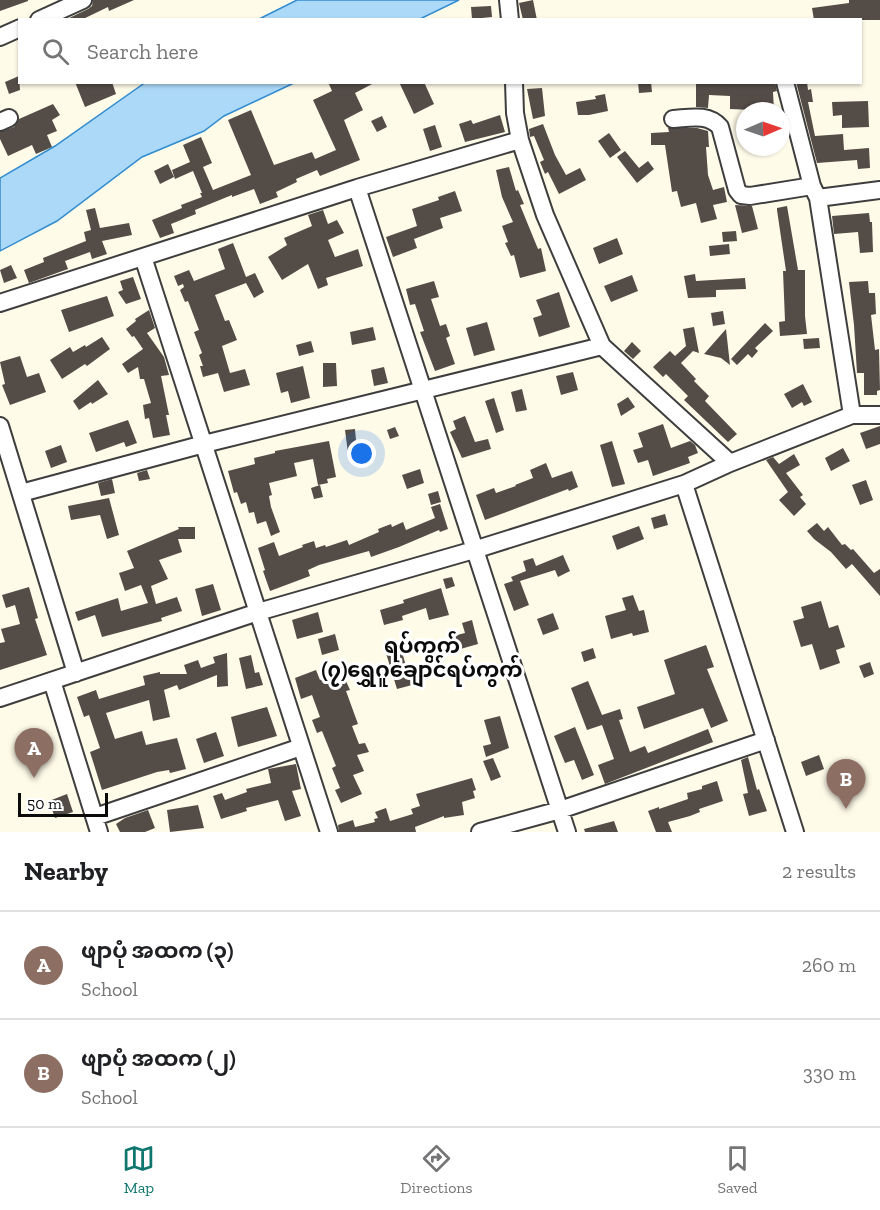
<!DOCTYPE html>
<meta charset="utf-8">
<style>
body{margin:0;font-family:"Zilla Slab","Noto Sans Myanmar",serif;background:#f6f6f6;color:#202124}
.compass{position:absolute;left:736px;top:102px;width:54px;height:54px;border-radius:50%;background:#fff;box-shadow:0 2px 4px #0004;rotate:88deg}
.scale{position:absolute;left:18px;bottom:15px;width:90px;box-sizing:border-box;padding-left:6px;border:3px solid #0b0b0b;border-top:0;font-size:16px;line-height:21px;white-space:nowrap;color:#0b0b0b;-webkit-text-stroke:4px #fff;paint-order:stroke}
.you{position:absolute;left:362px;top:454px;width:21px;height:21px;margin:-15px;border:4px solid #fff;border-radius:50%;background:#1a73e8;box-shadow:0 0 0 9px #1a73e833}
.badge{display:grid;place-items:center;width:39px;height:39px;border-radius:50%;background:#0f766e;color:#fff;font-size:20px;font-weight:700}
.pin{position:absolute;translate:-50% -50px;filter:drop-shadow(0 2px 3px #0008)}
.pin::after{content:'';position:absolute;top:32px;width:21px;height:18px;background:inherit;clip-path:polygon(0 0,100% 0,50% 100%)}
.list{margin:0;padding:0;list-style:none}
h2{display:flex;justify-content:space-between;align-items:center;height:78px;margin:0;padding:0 24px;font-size:26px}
h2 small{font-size:20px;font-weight:400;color:#757577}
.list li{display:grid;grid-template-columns:39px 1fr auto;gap:18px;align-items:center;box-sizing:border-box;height:108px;padding:0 24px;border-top:2px solid #e0e0e0}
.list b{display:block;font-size:22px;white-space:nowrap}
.list p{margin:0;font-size:20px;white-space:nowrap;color:#757577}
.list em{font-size:20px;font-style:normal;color:#757577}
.icon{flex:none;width:33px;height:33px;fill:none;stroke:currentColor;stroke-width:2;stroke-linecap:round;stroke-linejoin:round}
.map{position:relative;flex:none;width:880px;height:832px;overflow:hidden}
.search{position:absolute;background:#fff;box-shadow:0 2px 4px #0004;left:18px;right:18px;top:18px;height:66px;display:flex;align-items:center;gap:15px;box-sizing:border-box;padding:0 21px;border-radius:0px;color:#757577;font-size:22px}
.sheet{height:294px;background:#fff}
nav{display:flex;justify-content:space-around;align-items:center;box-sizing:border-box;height:84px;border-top:2px solid #e0e0e0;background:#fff;font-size:16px;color:#757577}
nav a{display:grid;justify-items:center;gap:3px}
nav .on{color:#0f766e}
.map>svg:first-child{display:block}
.water{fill:#acd9f8;stroke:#328cd0;stroke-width:1.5}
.building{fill:#544c47}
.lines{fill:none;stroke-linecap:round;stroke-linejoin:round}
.minor-casing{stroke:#3e3e3e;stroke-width:20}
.minor{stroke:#fff;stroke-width:16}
.labels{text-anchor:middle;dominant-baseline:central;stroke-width:6;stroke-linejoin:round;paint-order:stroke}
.quarter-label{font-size:21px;font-weight:bold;fill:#0b0b0b;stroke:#fff}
</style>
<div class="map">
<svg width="880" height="832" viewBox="0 0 880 832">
<rect width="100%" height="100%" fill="#fffbe9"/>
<!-- water -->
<path class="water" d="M297,0H459L420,19H259Z
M146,82L294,83L224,116L204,131L142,157L57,221L0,251V178L55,146Z"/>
<!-- building -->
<path class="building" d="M0,0H28V1L0,11Z
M93,0H134L109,11L108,7L81,20H65L88,9L92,6Z
M533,0L537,20H523L519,3Z
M849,0H880V20H843V18L814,20L812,8L849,3Z
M491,6L492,17L472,19L471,7Z
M19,76L20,90L9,94L5,82Z
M75,82H112L116,94L85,107Z
M328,82H376L355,93L363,110L344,120L360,160L320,176L317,170L296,179L297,182L276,192L278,197L260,204L254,189L232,197V195L195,210L196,214L171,224L174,233L160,238L152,220L182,208L181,205L202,197L200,193H202L193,171L175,179L172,170L190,162L183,145L201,137L212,163L203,167L213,190L251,175L228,120L251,110L274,165L312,152L315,159L336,150L313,100L332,91Z
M399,82H424L434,104L414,114Z
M638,82H651L652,92L639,93Z
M696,82L713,84V82H775L777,91L773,92L774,111L730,109V96L709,95L708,108L696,107Z
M796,82H807L808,90L811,89L813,102H808L815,136L843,134L844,150L869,148L870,168L858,169L857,160L817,163Z
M542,88L545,116L533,119L527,89Z
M605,94L608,111L589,115H578L576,102L596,99L595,96Z
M868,101L869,127L842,128V115L833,116L832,102Z
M53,104L60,115L52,120L57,131L47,135L52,147L36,154L32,145L8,156L0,139V132L14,127L19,119Z
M500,115L505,132L465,142L459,124L471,120L473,124Z
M382,116L387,127L377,132L371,121Z
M543,124L555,155L566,175L580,168L586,180L559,194L548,172L545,174L540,162L544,160L534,136L530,137L529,129Z
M435,125L442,147L430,151L423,129Z
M668,128H697L708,131L709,147H706L708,175L713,190L724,187L727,202L713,205L717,219L701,223L696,203L681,207L677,191L672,192L665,145H651V133L669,132Z
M609,133L621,150L610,158L598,141Z
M625,151L639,168L648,161L654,169L637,183L617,157Z
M168,164L174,177L160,184L154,171Z
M509,167L516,191L518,190L524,204L520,205L538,249L541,248L546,271L520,278L514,255L511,256L505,243L508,242L502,226L513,222L502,197L496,170Z
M455,191L462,211L440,218L443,228L414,239L417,248L393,257L386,237L417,226L412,209L439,200L438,197Z
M735,205L752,206L758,229L742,233Z
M787,206L798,270H805V316L807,334L780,336L779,322L785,321L783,271H786L777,210V208Z
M95,208L100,228L129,223L132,235L102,241L107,254L92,259L90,252L65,261L68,269L29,283L24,270L44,262L43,258L86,241L84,232L91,230L86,210Z
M323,210L328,224L337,220L344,233L328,240L335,257L358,249L363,266L326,278L328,285L318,289L308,264L282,280L268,257L287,245L284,238L312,226L308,215Z
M869,213L870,222H872L873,252L860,253L858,232L834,234L832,216Z
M736,231L737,241L723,242L722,232Z
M617,238L623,254L599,264L593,248Z
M233,243L246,277L255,273L264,292L254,298L246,283L215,295L225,321L229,320L237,340L222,346L230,373L245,369L250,385L224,392L218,373L203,377L200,366H203L199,355L202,353L194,332L199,330L188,301L185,302L180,290L184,287L183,284L178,286L174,276L189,270L194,281L225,269L218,249Z
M729,244L730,254L710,256L709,246Z
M11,265L17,278L4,283L0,270Z
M695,274L696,281L745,278L746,289L716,290V297L688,298L684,276Z
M632,275L638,291L611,302L604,286Z
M133,277L141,299L126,304L118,292L123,290L120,281Z
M434,281L439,297L431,299L440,326L446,324L450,336L446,338L455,364L435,371L420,332L424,331L415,304L410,305L406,289Z
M868,281L869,293H875L876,314L871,315L875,350L879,349L880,390L877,391V395H864V373H857L854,325L849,282Z
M559,292L570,327L539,337L533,318L542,315L536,300Z
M107,296L114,316L69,332L61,310Z
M149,310L155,328L147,333L164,357L169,375L161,376L169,415H166L170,435L153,438L149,418L145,419L143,405L151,403L144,379H140L138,367L128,373L122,364L143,349L134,336L132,337L126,329L136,321L135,319Z
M723,311L725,324L713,326L711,313Z
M487,322L495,350L474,356L466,328Z
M765,323L773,331L755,348L758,351L752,358L748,354L737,365L731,359Z
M373,327L376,340L352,345L350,332Z
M694,327L699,353L693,351L681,363L696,379L694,381L709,396L705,401L737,434L728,442L684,400L688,396L666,374L663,377L653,367L670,351L675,356L686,346L683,329Z
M726,329L730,365L721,358L704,354Z
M102,337L110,349L87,366L85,364L62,379L50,360L70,347L73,352L85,345L86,347Z
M819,338L820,348L804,349L803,339Z
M311,341L314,352L299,356L296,345Z
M632,342L641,351L633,359L624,351Z
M20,356L27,377L39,373L46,392L10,405L2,385L5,384L0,362Z
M323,363H336L337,386L323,387Z
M303,366L310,398L291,403L288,391L281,393L276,373Z
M384,367L388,383L374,386L371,370Z
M573,372L578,390L561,395L556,376Z
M98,380L108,394L92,404L91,402L79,410L73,401Z
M803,384L812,402L804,406L802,402L792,408L784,394Z
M522,389L527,410L516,412L511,392Z
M628,397L635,407L621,416L617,404Z
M494,398L504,430L496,433L485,401Z
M465,416L475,442L488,439L491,449L462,458L450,432L456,429L453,421Z
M128,420L137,443L126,447L124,442L96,452L89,433Z
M663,424L671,448L690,441L695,445L698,453L688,457L690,463L653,476L648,460L638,463L633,450L643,447L638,433Z
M880,426V444L866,449L860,433Z
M395,427L399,436L390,439L387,430Z
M355,429L357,452L348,453L345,430Z
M329,441L336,477L327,479L328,483L318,485L313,459L294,463L297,476L269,483L272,495L269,496L271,507L280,532L271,536L266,521L257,524L254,512L249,513L246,502L241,504L237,492L234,493L228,471L255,464L254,458L275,453V451Z
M612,441L625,484L612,487L600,445Z
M61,445L67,462L51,468L45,451Z
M843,448L850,461L831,471L825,458Z
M794,454L800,465L786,473L803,495L800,497L806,504L794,516L779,500L788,492L766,460L773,457L779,464Z
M546,463L552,478L572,471L578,487L569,491L568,489L485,520L476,495L494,488L496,493L516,486L515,485L533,478L530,470Z
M420,469L424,483L407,489L402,475Z
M147,470L150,479L139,481L137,473Z
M112,479L115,493L101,496L98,483Z
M866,480L873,500L860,505L852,485Z
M320,485L323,497L314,499L311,488Z
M438,491L441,502L431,505L428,494Z
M109,498L119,535L107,539L100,515L71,520L68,506Z
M440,504L448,529L440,532L439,530L399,547L371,557L369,551L319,565L308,570L310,576L270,591L263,571L265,570L258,548L274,542L279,556L303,547L302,545L314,541L316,548L325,545L326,547L347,540L349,545L379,532L378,529L391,524L392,527L403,522L406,530L435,518L431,507Z
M665,514L668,525L654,529L651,518Z
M817,523L824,531L828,527L842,545L845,544L851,550L853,549L874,573L880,569V596L852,564L846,569L831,552L814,539L807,531Z
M639,526L644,539L617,550L612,536Z
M178,527H195V539H178L182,552L159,560L168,579L151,586L156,604L177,597L182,611L161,618L162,621L102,637L95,615L78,621L75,612L118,598L121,611L148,603L141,585L125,591L119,573L134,568L127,551L179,529Z
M563,555L570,571L558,577L555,570L520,581L529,605L514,611L504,584L513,581L511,577L526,571L523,561L533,558L536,566Z
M452,577L455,586L446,589L443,579Z
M213,584L221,610L202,616L195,589Z
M29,587L38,618L35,619L47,655L0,670V643L5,642L1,629L20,624L15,605L6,608L2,595Z
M441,588L449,615L429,620L426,608L402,616L403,620L384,625L380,610L404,603L403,600Z
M633,595L639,611L644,610L649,632L633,636L632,633L611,639L605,616L626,610L622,598Z
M821,601L829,628L838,625L845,647L836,650L840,663L820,670L812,644L801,647L793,621L804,618L801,607Z
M318,612L323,632L297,639L292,620Z
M553,613L559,629L543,635L537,619Z
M472,620L478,644L457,650L453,636L465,633L462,623Z
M335,634L339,650L322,655L318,639Z
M706,645L714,667L707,669L728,721L711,728L703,708L644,729L637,707L675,694L664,660Z
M400,646L412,685L397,689L385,650Z
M593,648L596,658L584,662L581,652Z
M227,653L228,686L217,687V675L179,690L177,685L164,690L170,717L153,721L149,700L106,713L115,739L142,731L146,745L177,738L186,769L170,773L169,770L157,772L102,790L90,752L100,748L89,715L84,717L77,697L96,690L99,699L145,685L143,676L160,672V674H187L184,665L198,660L201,668L215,663L213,657Z
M251,655L255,673L259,672L263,685L246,689L239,658Z
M870,662L874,674L864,678L859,666Z
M316,670L320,680L342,672L350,690L346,691L358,724L352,726L359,744L365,743L369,752L357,755L364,771L353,775L362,794L341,803L335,790L340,788L332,768L336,766L322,731L317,733L312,720L320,717L312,695L301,699L295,678Z
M588,681L602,715L620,709L623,719L619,720L630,752L645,746L648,753L708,729L713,742L605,784L598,765L614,759L602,725L587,730L571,688Z
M267,707L277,736L238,747L231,717Z
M500,716L509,748L486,757L483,746L491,744L484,720Z
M575,727L594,775L582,780L574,760L565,763L554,736Z
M216,732L224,756L204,763L196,739Z
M819,755L824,769L806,776L801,762Z
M748,757L757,790L759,789L767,811L749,816L743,794L748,793L741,760Z
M493,758L501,777L491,781L483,761Z
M296,764L301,789L292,791L301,816L285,821L278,800L246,808L247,811L221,819L213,796L222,793L225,800L247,792L246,789L271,783L268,769Z
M472,778L476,790L473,791L475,798L462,802L464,815L444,818V816L415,827L416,832H339L338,825L353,820L355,827L375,822L374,819L378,818L375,812L386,808L390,821L413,814L411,809L420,806L416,794Z
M717,781L723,801L699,809L700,812L690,816L668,822L672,832H656L648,811L659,807V809L688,799L687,793L702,789V786Z
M67,794L73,812L55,818L49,801Z
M198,805L204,828L170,832L167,810Z
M148,810L155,828L145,832H120L116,824L125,818Z
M614,821L618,832H585L584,829Z"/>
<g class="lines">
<!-- minor casing -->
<g class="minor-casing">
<path id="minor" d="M508,0L510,20
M39,20L83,0
M0,37L20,28
M514,82L515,113L520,140L545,215L602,346L730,463
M785,82L812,186L818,198L852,415
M673,119C689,118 708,113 720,127L737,190L741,195L750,196L812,186
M0,122L9,118
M357,188L567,832
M818,198L880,190
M143,257L329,832
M0,303L357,188L520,140
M0,426L76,673
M684,484L795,832
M21,493L204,444L602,346
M52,681L99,832
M0,698L258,612L474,550L684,484L730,463L852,415H880
M95,817L301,747
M480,832L560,810L766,740"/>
</g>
<!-- minor -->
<use href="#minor" class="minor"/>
</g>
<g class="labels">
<!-- quarter labels -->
<g class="quarter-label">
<text x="422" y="645">ရပ်ကွက်<tspan x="422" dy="24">(၇)ရွှေဂူချောင်ရပ်ကွက်</tspan></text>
</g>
</g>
</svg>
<svg class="compass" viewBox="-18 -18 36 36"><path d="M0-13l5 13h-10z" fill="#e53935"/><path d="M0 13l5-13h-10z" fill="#757577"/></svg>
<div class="scale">50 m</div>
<div class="you"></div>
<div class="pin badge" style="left:34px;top:778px;background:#8d6e63">A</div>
<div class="pin badge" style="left:846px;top:809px;background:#8d6e63">B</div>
<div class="search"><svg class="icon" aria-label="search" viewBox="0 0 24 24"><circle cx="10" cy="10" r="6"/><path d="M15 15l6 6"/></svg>Search here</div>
</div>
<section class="sheet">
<h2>Nearby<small>2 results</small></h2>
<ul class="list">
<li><span class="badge" style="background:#8d6e63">A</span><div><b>ဖျာပုံ အထက (၃)</b><p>School</p></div><em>260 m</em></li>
<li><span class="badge" style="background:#8d6e63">B</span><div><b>ဖျာပုံ အထက (၂)</b><p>School</p></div><em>330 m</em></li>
</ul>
</section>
<nav>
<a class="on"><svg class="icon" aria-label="map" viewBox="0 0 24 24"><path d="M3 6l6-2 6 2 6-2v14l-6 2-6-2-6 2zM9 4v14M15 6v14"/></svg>Map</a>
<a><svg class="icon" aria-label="directions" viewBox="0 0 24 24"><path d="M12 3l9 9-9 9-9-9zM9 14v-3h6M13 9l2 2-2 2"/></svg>Directions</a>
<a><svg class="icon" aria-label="saved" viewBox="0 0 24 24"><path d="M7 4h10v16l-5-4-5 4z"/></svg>Saved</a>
</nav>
